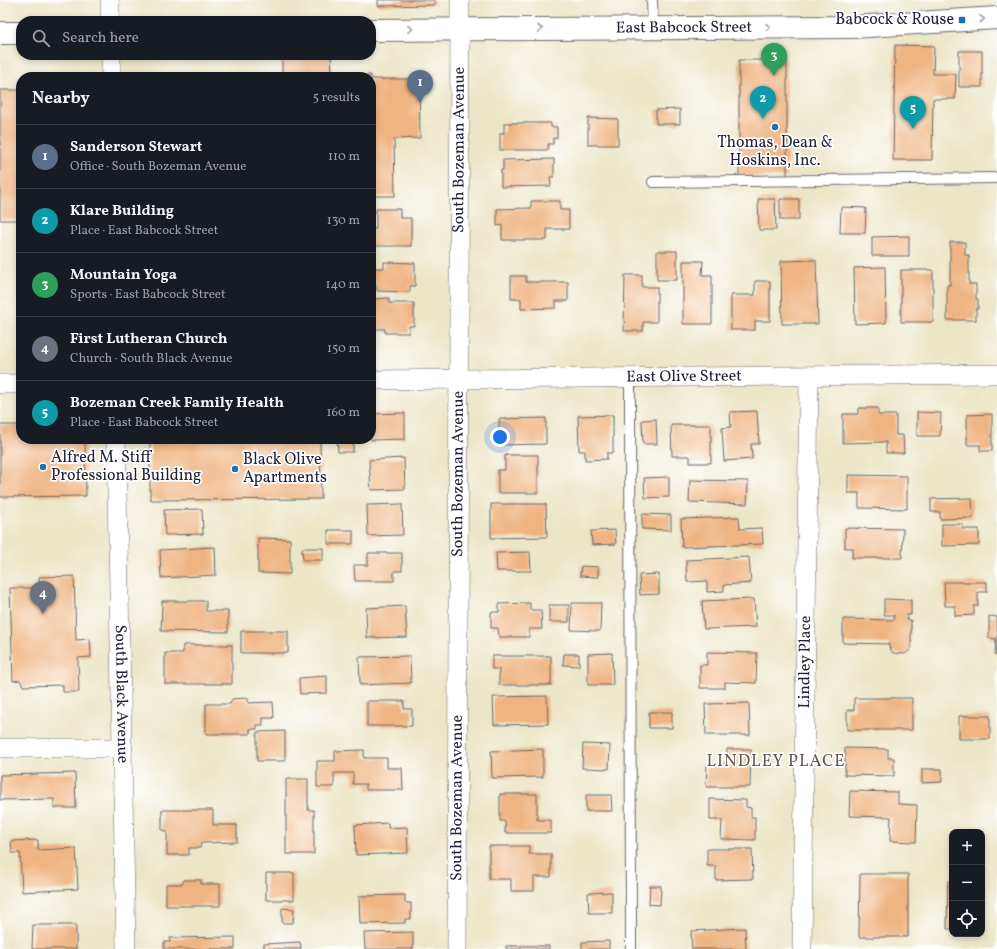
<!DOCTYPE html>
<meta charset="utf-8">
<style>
body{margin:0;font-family:Vollkorn,serif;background:#242831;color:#f1f3f6}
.controls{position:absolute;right:12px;bottom:12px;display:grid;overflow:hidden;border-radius:8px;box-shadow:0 2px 6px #0003}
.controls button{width:36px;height:36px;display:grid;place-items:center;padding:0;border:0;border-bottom:1px solid #363941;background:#171b24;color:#f1f3f6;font:20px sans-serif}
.you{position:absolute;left:500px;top:437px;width:14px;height:14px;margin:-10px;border:3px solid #fff;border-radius:50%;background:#1a73e8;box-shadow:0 0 0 6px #1a73e833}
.badge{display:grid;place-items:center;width:26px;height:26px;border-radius:50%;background:#8c9099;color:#fff;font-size:13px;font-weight:700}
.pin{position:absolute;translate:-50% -33px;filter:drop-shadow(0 1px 2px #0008)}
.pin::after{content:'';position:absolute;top:21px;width:14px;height:12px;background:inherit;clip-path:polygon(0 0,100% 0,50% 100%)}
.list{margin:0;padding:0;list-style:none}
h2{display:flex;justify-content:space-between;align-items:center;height:52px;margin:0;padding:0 16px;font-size:17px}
h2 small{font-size:13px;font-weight:400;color:#9ea1a6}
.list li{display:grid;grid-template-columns:26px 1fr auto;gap:12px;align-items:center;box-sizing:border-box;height:64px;padding:0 16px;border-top:1px solid #363941}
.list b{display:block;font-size:15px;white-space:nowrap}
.list p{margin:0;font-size:13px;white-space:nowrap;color:#9ea1a6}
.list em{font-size:13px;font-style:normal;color:#9ea1a6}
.icon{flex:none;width:22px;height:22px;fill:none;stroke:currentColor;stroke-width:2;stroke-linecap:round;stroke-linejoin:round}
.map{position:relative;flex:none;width:997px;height:949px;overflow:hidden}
.search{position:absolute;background:#171b24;box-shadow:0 2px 6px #0003;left:16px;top:16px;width:360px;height:44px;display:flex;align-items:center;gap:10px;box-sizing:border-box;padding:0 14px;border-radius:16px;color:#9ea1a6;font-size:15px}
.panel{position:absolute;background:#171b24;box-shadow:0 2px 6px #0003;left:16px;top:72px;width:360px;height:372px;border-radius:16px}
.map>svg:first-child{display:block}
.building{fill:#efb481}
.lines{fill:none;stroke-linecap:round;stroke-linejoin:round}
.lane-casing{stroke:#69676c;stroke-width:12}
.street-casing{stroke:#69676c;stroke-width:20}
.secondary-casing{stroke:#69676c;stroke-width:24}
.lane{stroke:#fff;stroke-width:10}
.street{stroke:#fff;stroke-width:19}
.secondary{stroke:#fff;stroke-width:22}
.oneway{stroke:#9c9ca7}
.poi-dot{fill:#1f6fb2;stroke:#fff;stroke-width:1.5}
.labels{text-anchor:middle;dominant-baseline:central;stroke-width:3.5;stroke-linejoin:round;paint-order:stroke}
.poi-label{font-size:16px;fill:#22223b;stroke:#fff;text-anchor:start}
.street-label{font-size:16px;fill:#22223b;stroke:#fff}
.neighbourhood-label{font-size:17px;letter-spacing:1px;fill:#6a5554;stroke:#fff}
</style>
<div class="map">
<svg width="997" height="949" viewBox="0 0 997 949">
<rect width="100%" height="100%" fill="#fff"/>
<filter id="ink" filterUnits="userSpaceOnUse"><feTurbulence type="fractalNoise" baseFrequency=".025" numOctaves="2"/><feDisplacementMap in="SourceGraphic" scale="8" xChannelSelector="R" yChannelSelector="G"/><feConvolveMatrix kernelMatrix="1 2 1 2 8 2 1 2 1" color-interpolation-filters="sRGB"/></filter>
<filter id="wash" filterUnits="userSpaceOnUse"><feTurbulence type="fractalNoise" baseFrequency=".012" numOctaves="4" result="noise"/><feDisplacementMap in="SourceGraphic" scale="16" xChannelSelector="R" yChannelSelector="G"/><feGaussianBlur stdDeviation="0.9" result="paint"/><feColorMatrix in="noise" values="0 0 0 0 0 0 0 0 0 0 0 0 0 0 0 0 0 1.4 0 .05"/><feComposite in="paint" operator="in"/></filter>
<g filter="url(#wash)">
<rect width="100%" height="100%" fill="#ece6c8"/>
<g id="blocks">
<!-- building -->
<path class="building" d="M378,0H435V5L378,6Z
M895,45L934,46L933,74H956L955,99H933L932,160H893Z
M959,51H982V87H959Z
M282,55H331L332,75H371V77H282Z
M739,60H787V177H739Z
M371,79H419L420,138L394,139L395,196H371Z
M0,90H21V220H0Z
M680,109V124H656V110Z
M588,118L618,119V145H588Z
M504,123H551V127H557V138H553V144H548V150H500V133H504Z
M554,159V177H550L551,186L501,187V170H503V160Z
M758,199H775L776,230H759Z
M780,199H799V220H780Z
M531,201H560V210H569V229H547V240H502V225L497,226V209L531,208Z
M841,207L866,208L865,233H840Z
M376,209H400V218H411V246H371V229H376Z
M909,236V256H872V237Z
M950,242H965V255H969V284H976V299H978V309H976V320H947V285H950Z
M657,251H677V280H657Z
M816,260L818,324H782L781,261Z
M683,261H703L702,275H712V324H683Z
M384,262L415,263V286H410V292L377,291V284H372V268H384Z
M885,267L886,323L855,324L854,268Z
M901,270H933V322H901Z
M625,275H642V287H657V322H643V331H624Z
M511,276H526V282H568V301H556V308L521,309V299H511Z
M755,281H770V321H755V330H731V295H755Z
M389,298V303H414V326H409V333H385V329H371V301H375V299Z
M858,408H878V415H896V435H903L904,453H886V442L843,443V414H858Z
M757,411L759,444H751L752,459L724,461L722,428L731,427L730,412Z
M917,412L941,413L940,436H917Z
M405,413V439L371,440V414Z
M992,414V451H980V445H967V415Z
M613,415V453H607V459L585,460V451H579L578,416Z
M546,418V444L499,445V419Z
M656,419L657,444H643L642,420Z
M0,425H21V439H85L86,496L0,497Z
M671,425H711V463H690V456H672Z
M150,439H320L321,499L150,500Z
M337,439H353V452H338Z
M505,455H538V493H498V470H505Z
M404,458L405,489L371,490L369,460Z
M848,475L907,476V509L859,508V493H848Z
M669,477V497L645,498L644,478Z
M690,480L748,481L747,504L689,502Z
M972,498L973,518L940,519V512H931V499Z
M402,504L403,535L368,536L367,505Z
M491,504H546L547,537L491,538Z
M202,509L203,534L165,535L164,510Z
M642,514L671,515V530L642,529Z
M739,517L740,529L762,528L763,544L682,547L681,519Z
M942,524H963V529H979V545L942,546Z
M845,528L903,529L902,558H852L853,548H845Z
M328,530H353V544H328Z
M615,530L616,544L592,545L591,531Z
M258,538L290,539V574L258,573Z
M215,547L216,575L161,578L160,550Z
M302,548H323V560H303Z
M530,552L531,571H497L496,553Z
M368,553H402V571H394V581H355L354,565H368Z
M749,557L751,583L724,585V591L707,592V581L687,582L686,560Z
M581,566L598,567V577L580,576Z
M659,574V594L640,595L639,575Z
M74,576L76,640L90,639L91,657L78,658L79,692H63V685L23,686L20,680L13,681L10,588H40L39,577Z
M944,582H987V592H978V606H974V615L955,616V606H945Z
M754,599L756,627L704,629L702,601Z
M884,599L911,600V615H907V620H911V649L905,654L893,653L889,647V644L843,643V619L894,620V615H884Z
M162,601H206V611H228V632L161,631Z
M530,603V610H541L542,629H529V637H499L498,628H491V612H499V604Z
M572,603H601L600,631L571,630Z
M549,605H569V622H549Z
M405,606L407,637L367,638L366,608Z
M989,616L997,617V655H995L996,639L989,638Z
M241,631H288V653H241Z
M183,645H232V684H165V653H183Z
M707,652L757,653L756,683L725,682V688H700V665H707Z
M612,653L613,685H588V654Z
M564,654H579V666L563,665Z
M410,656L411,683L360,685L359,657Z
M492,656H551V685H499V669H492Z
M327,676V693L300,694L299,678Z
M547,696L548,724L494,725L493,697Z
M248,698V703L273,702L274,718H263V725H257V729H250V734H206V704H230L232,699Z
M854,698H912V730H847V710H854Z
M367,701H404V709H412V726H367Z
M749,703L750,735H706L705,704Z
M649,712H672V728H649Z
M959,716H990V739H959Z
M285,731V761H257V732Z
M583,744L610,745L609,769L582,768Z
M845,748L888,749V758H894V776L845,775Z
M543,749V777L492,778L491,751Z
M727,749H751L750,787H706L707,764H726Z
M364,750V758H387V768H402L403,790H366V784H353V773H334V787H317V761H335V751Z
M922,769H942V782L922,783Z
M75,773L76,808H54V799L0,800V775Z
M286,779H308V810H314V854H286Z
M850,791L898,792V804L917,805L916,842L890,841L891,817L849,816Z
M500,794H537V820H551V833H505V821H500Z
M586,795H611L612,811H586Z
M710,799L746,800V807L751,808V817H755V840L721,839L722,820H710Z
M162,810H213V825H237V842L201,843L200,848H189V855H167V831L162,830Z
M388,823V828L407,827L408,853L356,855L355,825Z
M38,840V850L76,848L78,889L22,892L20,853H12L11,841Z
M489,846H529V854H551V877H534V891H511V879H489Z
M707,849H752L753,879L716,880V866H707Z
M266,873H294V900H266Z
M860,874H908V937H859Z
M183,880H201V884H220V906H166V884H183Z
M948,881H952V929H947Z
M650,886H661L660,905L649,904Z
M612,892V913H589L588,893Z
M405,895V903H411V919H405V923L360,924L359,896Z
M282,908L294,909L293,923H282Z
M33,925H76V949H32Z
M745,928L746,949H692L691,931Z
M413,932V949H365L364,933Z
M235,937V949H164V942H170V938Z
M609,941V949H582V942Z
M300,942L301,949H264V944Z
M506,946H549V949H506Z"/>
</g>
</g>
<g filter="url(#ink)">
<use href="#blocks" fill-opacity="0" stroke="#69676c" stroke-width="1"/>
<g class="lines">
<!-- lane casing -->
<g class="lane-casing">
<path id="lane" d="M652,0L653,28
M653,182L997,178
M630,378L631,949"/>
</g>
<!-- street casing -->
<g class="street-casing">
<g id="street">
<path d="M110,0V21"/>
<path d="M111,55V77"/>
<path id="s1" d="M371,380L997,374"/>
<path d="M0,384H21"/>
<path id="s2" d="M116,439L126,949"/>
<path d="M0,748H123"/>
<path id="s3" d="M457,949L460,0"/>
<path id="s4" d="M802,949L809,376"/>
</g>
</g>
<!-- secondary casing -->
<g class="secondary-casing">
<g id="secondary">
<path id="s5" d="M371,30L852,27L997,18"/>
<path d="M0,33H21"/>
</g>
</g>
<!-- lane -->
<use href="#lane" class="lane"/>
<!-- street -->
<use href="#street" class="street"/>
<!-- secondary -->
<use href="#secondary" class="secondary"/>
</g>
<!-- one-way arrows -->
<defs><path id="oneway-chevron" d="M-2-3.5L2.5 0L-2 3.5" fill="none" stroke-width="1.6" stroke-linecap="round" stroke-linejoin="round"/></defs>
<g class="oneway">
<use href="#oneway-chevron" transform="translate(982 19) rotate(-4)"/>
<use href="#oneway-chevron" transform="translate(768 27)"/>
<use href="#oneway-chevron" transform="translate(410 29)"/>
<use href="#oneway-chevron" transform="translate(540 29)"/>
</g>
</g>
<!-- markers -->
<g class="poi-dot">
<rect x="958" y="16" width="8" height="8" rx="2"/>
<circle cx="775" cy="127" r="4"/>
<circle cx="43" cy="467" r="4"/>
<circle cx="235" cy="469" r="4"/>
</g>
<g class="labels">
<!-- poi labels -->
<g class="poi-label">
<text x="954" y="20" text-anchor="end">Babcock &amp; Rouse</text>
<text x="775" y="143" text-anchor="middle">Thomas, Dean &amp;<tspan x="775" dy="18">Hoskins, Inc.</tspan></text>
<text x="51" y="458">Alfred M. Stiff<tspan x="51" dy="18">Professional Building</tspan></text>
<text x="243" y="460">Black Olive<tspan x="243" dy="18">Apartments</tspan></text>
</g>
<!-- street labels -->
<g class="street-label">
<text stroke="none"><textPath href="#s5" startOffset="313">East Babcock Street</textPath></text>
<text stroke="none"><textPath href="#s3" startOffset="799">South Bozeman Avenue</textPath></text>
<text stroke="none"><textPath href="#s1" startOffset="313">East Olive Street</textPath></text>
<text stroke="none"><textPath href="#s3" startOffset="475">South Bozeman Avenue</textPath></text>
<text stroke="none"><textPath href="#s4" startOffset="287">Lindley Place</textPath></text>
<text stroke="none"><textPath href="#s2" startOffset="255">South Black Avenue</textPath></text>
<text stroke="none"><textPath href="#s3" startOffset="151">South Bozeman Avenue</textPath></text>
</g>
<!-- neighbourhood labels -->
<g class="neighbourhood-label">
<text x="776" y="761">LINDLEY PLACE</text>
</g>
</g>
</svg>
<div class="controls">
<button>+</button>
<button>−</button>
<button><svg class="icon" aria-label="locate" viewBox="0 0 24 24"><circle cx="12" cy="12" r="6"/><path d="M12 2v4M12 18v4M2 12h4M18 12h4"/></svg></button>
</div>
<div class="you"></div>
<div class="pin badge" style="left:420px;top:103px;background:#5c6f8a">1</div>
<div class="pin badge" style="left:763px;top:119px;background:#0f9aa8">2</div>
<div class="pin badge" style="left:774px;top:76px;background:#2e9e5b">3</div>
<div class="pin badge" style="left:43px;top:614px;background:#6b7280">4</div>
<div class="pin badge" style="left:913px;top:129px;background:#0f9aa8">5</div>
<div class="search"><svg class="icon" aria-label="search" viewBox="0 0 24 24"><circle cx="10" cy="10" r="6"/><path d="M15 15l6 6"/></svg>Search here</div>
<section class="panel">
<h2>Nearby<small>5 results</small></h2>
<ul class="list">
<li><span class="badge" style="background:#5c6f8a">1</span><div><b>Sanderson Stewart</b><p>Office · South Bozeman Avenue</p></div><em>110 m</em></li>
<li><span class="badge" style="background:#0f9aa8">2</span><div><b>Klare Building</b><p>Place · East Babcock Street</p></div><em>130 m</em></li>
<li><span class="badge" style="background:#2e9e5b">3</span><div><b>Mountain Yoga</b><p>Sports · East Babcock Street</p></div><em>140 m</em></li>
<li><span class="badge" style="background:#6b7280">4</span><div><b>First Lutheran Church</b><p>Church · South Black Avenue</p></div><em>150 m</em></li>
<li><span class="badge" style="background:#0f9aa8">5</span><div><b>Bozeman Creek Family Health</b><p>Place · East Babcock Street</p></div><em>160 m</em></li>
</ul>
</section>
</div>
